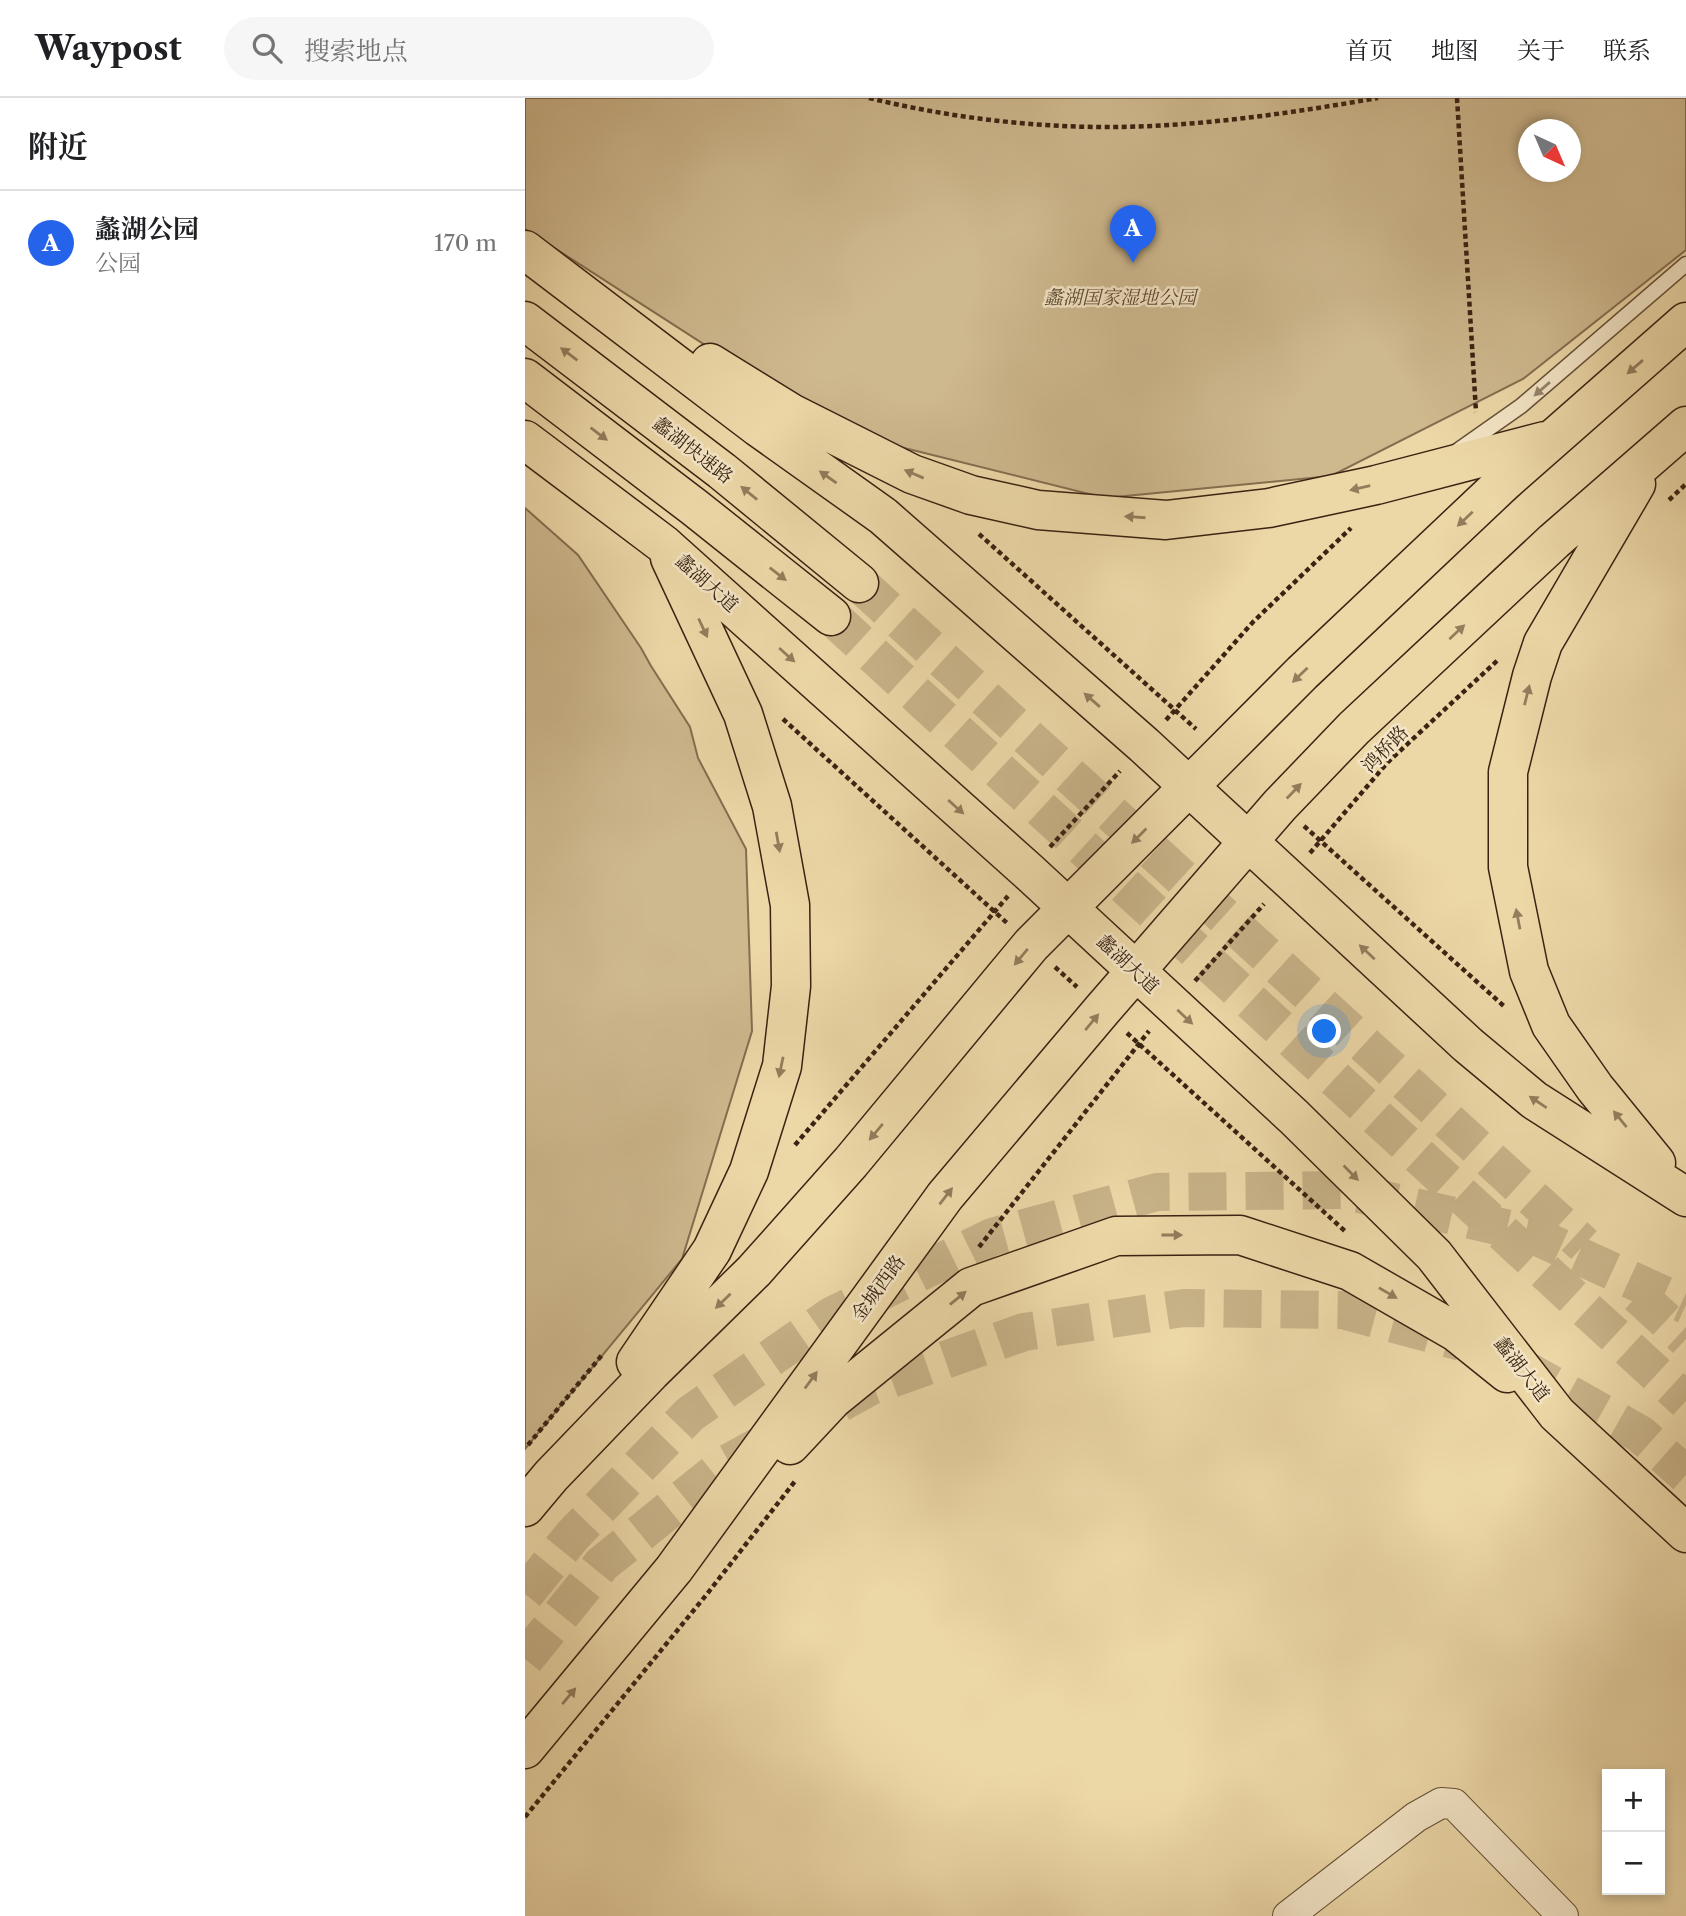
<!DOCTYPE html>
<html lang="zh">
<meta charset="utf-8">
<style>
body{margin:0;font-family:"Libre Caslon Text","Noto Serif SC",serif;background:#f6f6f6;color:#202124}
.controls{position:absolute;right:21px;bottom:21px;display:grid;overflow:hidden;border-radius:0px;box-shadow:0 4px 10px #0003}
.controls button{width:63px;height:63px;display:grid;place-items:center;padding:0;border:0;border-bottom:2px solid #e0e0e0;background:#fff;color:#202124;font:35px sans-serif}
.compass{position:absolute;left:993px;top:21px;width:63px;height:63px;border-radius:50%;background:#fff;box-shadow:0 4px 10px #0003;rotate:136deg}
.you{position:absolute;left:800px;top:934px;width:24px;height:24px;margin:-18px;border:5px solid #fff;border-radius:50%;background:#1a73e8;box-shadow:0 0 0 10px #1a73e833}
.badge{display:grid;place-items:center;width:46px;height:46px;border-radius:50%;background:#2563eb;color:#fff;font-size:23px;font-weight:700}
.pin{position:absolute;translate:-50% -58px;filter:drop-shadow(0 2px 4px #0008)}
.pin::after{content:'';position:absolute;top:37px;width:24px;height:21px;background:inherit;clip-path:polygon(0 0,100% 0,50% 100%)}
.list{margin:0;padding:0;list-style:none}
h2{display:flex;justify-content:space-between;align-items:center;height:91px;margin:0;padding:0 28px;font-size:30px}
h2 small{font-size:23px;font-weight:400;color:#757577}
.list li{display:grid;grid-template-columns:46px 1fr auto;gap:21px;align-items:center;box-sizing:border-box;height:105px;padding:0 28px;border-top:2px solid #e0e0e0}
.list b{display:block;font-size:26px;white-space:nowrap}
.list p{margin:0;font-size:23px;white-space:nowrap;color:#757577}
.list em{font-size:23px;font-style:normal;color:#757577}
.icon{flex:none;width:38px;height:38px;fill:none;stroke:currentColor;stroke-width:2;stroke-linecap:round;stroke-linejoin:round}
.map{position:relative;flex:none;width:1161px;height:1818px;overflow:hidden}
header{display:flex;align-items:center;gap:42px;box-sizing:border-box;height:98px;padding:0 35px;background:#fff;border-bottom:2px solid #e0e0e0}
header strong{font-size:33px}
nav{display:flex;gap:38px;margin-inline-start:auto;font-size:24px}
.search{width:490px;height:63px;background:#f6f6f6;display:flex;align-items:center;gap:18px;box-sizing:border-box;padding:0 24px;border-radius:38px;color:#757577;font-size:26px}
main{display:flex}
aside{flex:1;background:#fff}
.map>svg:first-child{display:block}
.green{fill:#ceb88e;stroke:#846e50;stroke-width:2;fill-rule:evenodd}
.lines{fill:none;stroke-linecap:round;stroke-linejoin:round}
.highway-tunnel{stroke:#c8b389;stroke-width:38;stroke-dasharray:38 19;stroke-linecap:butt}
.lane-casing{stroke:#665037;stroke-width:17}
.street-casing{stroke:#665037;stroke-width:32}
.primary-casing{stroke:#392312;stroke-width:41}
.highway-casing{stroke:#392312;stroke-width:41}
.path{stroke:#392312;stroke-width:4.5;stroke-dasharray:5 3.5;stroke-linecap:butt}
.lane{stroke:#f3e5c6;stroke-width:14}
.street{stroke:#f3e5c6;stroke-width:30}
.primary{stroke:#ecd7a7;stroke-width:38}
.highway{stroke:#ecd7a7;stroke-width:38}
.oneway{fill:#927d5c}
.oneway2{fill:#96846c}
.labels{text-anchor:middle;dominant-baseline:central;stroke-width:5;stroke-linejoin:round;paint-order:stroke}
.park-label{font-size:19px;font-style:italic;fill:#5e4831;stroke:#f3e5c6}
.street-label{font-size:19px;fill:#392312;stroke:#f3e5c6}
</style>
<header>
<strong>Waypost</strong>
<div class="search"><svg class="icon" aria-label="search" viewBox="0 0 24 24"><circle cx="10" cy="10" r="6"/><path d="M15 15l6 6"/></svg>搜索地点</div>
<nav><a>首页</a><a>地图</a><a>关于</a><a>联系</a></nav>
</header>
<main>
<aside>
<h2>附近<small></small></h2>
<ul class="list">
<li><span class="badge">A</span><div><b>蠡湖公园</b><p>公园</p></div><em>170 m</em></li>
</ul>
</aside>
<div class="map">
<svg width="1161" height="1818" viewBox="0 0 1161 1818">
<rect width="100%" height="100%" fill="#ecd7a7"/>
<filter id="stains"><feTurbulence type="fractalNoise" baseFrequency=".00286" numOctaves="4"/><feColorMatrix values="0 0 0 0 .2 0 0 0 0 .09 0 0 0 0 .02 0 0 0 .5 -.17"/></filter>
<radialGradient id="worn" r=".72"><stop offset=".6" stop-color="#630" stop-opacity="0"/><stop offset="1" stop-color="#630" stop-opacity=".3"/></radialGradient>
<!-- green -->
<path class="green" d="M0,0H1161V152L998,281L806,378L580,400L315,334L0,131ZM1004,32H1046V74H1004Z
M0,410L53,457L116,550L126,568L165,629L173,660L221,751L227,933L157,1161L0,1351Z"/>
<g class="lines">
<!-- highway-tunnel -->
<path class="highway-tunnel" d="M334,485L1059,1147
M306,518L1161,1303
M1113,1197L1161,1241
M994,1268L1115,1336L1161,1377
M315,1305L346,1288L499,1234L659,1210L817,1212L936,1244
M0,1496L48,1437L165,1316L306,1218L467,1139L632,1094L817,1092L1006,1136L1161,1207
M0,1561L77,1466L201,1366L247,1341"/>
<!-- lane casing -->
<g class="lane-casing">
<path id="lane" d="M932,353L996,308L1161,166"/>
</g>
<!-- street casing -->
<g class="street-casing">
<path id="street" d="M763,1818L891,1719L916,1705L929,1706L1038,1818"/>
</g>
<!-- primary casing -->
<g class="primary-casing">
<path id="primary" d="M0,152L233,329L358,418L619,647L943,947L1009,1002L1161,1099
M185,265L266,315L387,376L446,397L513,412L641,422L744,410L851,387L1020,343
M0,342L138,446L503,773L769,1019L909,1157L1032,1316L1161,1435
M1111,386L1018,545L1007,578L983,674V769L1004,873L1026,927L1070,990L1131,1065
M111,1264L187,1152L224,1073L257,968L266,888L265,807L247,708L218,616L145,460
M265,1347L308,1301L446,1189L591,1138L715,1137L825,1173L931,1234L982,1275
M0,1409L26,1378L126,1274L229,1173L326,1064L506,847L777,575L978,385L1161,224
M0,1651L149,1471L420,1098L577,912L755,707L829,630L1029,443L1161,328"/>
</g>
<!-- highway casing -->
<g class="highway-casing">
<path id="highway" d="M0,223L197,373L334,485
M0,280L169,409L306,518"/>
</g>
<!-- path -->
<path class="path" d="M344,0C418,18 495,28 571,29C666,30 760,16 853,0
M932,0L951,314
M1144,402L1161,386
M454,436L671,631
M258,621L482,825
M641,622L728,524L826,430
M779,728L981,910
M525,749L595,673
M785,755L863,664L974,561
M530,869L552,889
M670,883L739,806
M602,935L821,1134
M270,1047L483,798
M454,1149L624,933
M3,1347L77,1257
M0,1719L182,1496L271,1382"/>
<!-- lane -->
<use href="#lane" class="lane"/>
<!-- street -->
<use href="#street" class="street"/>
<!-- primary -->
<use href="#primary" class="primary"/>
<!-- highway -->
<use href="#highway" class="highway"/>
</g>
<!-- one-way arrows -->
<defs><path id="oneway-solid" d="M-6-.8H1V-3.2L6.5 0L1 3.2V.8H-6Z" transform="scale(1.75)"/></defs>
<g class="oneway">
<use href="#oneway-solid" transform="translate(44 256) rotate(-143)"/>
<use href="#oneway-solid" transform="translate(1110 269) rotate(139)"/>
<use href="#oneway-solid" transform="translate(74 336) rotate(37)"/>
<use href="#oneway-solid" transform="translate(389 376) rotate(-157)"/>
<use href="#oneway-solid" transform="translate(303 379) rotate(-145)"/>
<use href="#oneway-solid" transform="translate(835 390) rotate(167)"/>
<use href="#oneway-solid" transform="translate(224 395) rotate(-141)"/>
<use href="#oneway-solid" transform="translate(610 419) rotate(-176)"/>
<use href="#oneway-solid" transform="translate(940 421) rotate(137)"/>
<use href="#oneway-solid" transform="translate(253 476) rotate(38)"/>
<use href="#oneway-solid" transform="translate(178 530) rotate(65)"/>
<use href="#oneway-solid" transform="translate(932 534) rotate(-43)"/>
<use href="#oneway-solid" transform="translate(262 557) rotate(42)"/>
<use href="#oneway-solid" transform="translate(775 577) rotate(136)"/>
<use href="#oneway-solid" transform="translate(1002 597) rotate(-76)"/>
<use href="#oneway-solid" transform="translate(567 602) rotate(-139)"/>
<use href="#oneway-solid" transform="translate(769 693) rotate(-46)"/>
<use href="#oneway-solid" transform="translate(431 709) rotate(42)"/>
<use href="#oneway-solid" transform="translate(614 738) rotate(135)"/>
<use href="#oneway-solid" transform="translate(253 744) rotate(80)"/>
<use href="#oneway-solid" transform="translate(993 821) rotate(-101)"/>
<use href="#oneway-solid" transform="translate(842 854) rotate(-137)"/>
<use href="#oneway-solid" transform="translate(496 859) rotate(130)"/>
<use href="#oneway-solid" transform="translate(660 919) rotate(43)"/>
<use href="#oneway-solid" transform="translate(567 924) rotate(-50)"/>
<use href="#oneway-solid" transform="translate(256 969) rotate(102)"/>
<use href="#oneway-solid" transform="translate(1013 1004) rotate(-146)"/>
<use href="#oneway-solid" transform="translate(1095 1021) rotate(-129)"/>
<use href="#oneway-solid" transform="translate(351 1034) rotate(130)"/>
<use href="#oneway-solid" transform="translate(826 1075) rotate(45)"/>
<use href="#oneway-solid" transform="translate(421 1098) rotate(-52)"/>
<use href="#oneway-solid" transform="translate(647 1137)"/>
<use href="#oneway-solid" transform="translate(863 1195) rotate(30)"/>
<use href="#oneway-solid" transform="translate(433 1200) rotate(-39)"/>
<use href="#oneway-solid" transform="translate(198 1203) rotate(136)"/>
<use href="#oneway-solid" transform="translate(286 1282) rotate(-54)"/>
<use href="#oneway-solid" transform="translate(44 1598) rotate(-50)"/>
</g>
<use class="oneway2" href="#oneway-solid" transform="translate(1017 291) rotate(139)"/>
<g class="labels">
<!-- park labels -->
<g class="park-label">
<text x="595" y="199">蠡湖国家湿地公园</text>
</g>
<!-- street labels -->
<g class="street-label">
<text transform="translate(168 352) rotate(38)">蠡湖快速路</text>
<text transform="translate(182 485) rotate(42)">蠡湖大道</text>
<text transform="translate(860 651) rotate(-46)">鸿桥路</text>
<text transform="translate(603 866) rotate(43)">蠡湖大道</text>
<text transform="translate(353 1190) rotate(-54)">金城西路</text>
<text transform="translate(997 1271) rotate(52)">蠡湖大道</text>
</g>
</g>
<rect width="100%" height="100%" filter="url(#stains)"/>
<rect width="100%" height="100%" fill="url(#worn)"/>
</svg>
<div class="controls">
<button>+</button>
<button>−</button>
</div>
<svg class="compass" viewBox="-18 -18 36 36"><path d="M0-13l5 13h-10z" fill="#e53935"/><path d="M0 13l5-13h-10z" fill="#757577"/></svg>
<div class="you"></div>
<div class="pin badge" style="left:608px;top:165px">A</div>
</div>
</main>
